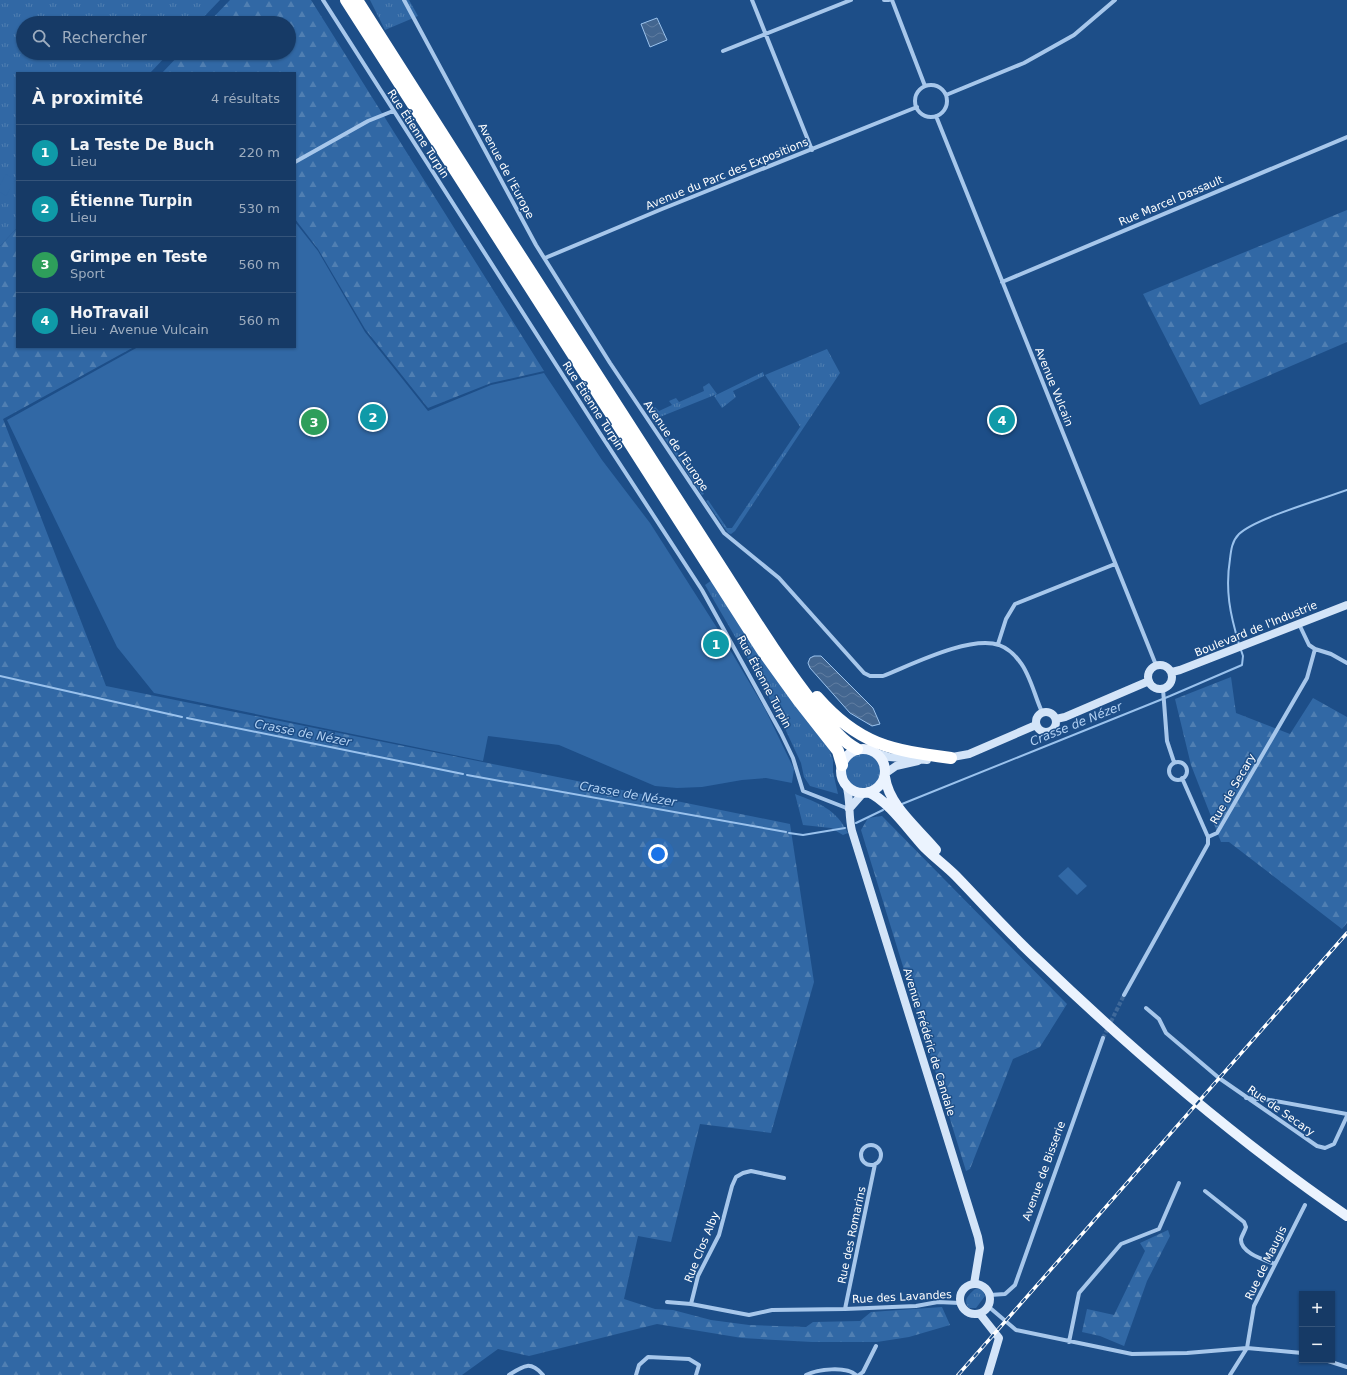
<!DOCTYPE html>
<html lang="fr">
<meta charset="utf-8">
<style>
body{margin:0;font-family:"DejaVu Sans",sans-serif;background:#1f416c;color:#f1f3f6}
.controls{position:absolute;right:12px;bottom:12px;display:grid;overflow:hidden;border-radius:0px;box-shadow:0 1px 3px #0004}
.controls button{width:36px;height:36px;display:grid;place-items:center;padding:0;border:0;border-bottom:1px solid #35547a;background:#163a66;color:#f1f3f6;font:20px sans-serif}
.you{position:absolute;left:658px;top:854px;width:14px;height:14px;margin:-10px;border:3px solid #fff;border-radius:50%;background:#1a73e8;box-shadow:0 0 0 6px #1a73e833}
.badge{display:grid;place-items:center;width:26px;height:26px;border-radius:50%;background:#e797bd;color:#fff;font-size:13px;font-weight:700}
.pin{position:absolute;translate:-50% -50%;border:2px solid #fff;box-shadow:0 1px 4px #0006}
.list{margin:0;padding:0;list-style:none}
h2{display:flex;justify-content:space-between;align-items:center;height:52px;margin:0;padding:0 16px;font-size:17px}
h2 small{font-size:13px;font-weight:400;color:#9eadbf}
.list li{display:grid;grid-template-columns:26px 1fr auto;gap:12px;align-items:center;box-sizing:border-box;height:56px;padding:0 16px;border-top:1px solid #35547a}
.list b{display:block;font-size:15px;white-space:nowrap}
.list p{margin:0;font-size:13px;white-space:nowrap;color:#9eadbf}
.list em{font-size:13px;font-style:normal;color:#9eadbf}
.icon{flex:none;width:22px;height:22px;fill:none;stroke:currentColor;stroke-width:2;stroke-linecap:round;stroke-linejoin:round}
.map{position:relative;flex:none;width:1347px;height:1375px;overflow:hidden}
.search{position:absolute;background:#163a66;box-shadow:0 1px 3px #0004;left:16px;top:16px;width:280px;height:44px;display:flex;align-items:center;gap:10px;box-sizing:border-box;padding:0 14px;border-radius:22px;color:#9eadbf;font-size:15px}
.panel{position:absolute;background:#163a66;box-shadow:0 1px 3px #0004;left:16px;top:72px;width:280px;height:276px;border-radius:0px}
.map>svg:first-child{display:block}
.grass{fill:url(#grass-tufts)}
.forest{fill:url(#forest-firs)}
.pitch{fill:#3168a5}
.water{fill:url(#water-waves);stroke:#9ac2ed}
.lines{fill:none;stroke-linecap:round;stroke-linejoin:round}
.stream{stroke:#9ac2ed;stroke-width:2}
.street-tunnel{stroke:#3f699a;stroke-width:4;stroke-dasharray:4 2;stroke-linecap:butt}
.street{stroke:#a7c7eb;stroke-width:4}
.secondary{stroke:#d3e4f8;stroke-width:8}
.primary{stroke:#ebf3fe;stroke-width:10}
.highway{stroke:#fff;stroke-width:12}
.rail-casing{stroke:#fff;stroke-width:3.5}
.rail{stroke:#1d4e88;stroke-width:2;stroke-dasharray:6;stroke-linecap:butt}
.labels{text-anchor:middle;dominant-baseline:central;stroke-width:3;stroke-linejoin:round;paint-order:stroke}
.street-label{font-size:11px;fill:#fff;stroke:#1d4e88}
.water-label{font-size:12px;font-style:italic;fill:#b2d1f3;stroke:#1d4e88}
</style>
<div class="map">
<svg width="1347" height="1375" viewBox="0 0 1347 1375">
<defs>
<pattern id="grass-tufts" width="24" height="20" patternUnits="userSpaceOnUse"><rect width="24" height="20" fill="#3168a5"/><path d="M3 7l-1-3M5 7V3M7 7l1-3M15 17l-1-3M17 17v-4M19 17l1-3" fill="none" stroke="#507fb2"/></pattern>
<pattern id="forest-firs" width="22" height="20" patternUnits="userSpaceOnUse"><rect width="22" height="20" fill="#3168a5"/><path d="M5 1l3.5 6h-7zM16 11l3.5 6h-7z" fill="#507fb2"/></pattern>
<pattern id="water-waves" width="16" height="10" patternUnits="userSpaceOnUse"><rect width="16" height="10" fill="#436690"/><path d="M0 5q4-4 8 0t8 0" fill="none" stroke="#5f7da1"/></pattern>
</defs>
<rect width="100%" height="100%" fill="#1d4e88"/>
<!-- grass -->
<path class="grass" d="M0,0H220L198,23H23V53H169L150,73H17V228L0,246Z
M370,0H409L418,16L385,30Z
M827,349L840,373L735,531L731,534L728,533L706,501L708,500L727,528H732L800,427L801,428L765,375Z
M763,372L764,376L733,391L736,397L722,408L714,396Z
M709,383L717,394L655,419L664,432H661L650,416V410L655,407L659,411L672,405L669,401L676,398L679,402L704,391L703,387Z
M667,436L704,494L702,495L665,439Z
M712,580L827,743L833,760V772L838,794L810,786L804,777L801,763L780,718L744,652L705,585Z
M845 771a18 18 0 1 1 36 0a18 18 0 1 1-36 0Z
M795,794C819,803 836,809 848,833L843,835L831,828L803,825Z
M975,1289H982L985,1296L976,1308H969C962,1300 969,1295 975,1289Z"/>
<!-- forest -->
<path class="forest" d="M230,0H311L544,371L491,383L428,408L365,329L318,249L295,219V73H162L181,53H289V23H208Z
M1347,210V342L1200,405L1143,294Z
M17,228V347H134L3,419L106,686L790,824L814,982L771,1133L700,1124L671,1242L638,1236L624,1299L655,1309L673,1310L711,1320L749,1325L806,1327L813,1322L860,1321L871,1312L942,1307L950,1325L909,1337L877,1342H812L742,1338L657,1324L529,1356L498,1349L462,1375H0V246Z
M1231,677L1236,713L1290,734L1313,698L1347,717V923L1342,929L1229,842H1221L1191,765L1175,699Z
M882,816L1067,1004L1040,1047L1013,1059L970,1169L966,1171L861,830L868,818Z
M1168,1230L1170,1236L1147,1281L1124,1346L1100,1336L1082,1332L1087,1309L1114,1315L1145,1251L1140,1243Z"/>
<!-- pitch -->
<path class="pitch" d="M6,174L15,180L6,196L0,192V185Z
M295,222L318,251L365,332L428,411L491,385L544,373L602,460L650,523L719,631L765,709L794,769L792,783L766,778L742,780L702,787L677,788L655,786L559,745L488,736L483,761L154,693L117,647L7,420L138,347H295Z
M1068,867L1087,886L1077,895L1058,876Z"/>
<!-- water -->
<path class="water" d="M657,18L667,40L650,47L641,24Z
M814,656H821L873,708L880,724L872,726L850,713L810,668L808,663L810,658Z"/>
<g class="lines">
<!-- stream -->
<path class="stream" d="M1239,644C1230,614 1225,590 1230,559C1231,550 1232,541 1239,534C1256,518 1323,499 1347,490
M0,676L182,717
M187,718L463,774
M467,775L786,832
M902,804L1170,696L1242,665L1243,656L1241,650
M856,823L883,810
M789,833L803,835L845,828"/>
<!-- street-tunnel -->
<path class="street-tunnel" d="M1103,1038L1124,995"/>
<!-- street -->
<path class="street" d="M323,0L599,432L702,590L781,733L793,758L803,791L849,809
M404,0L536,245L610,363L724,533L779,578L864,673L870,676H883C911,665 970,635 999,645C1007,648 1015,655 1020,662C1030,674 1035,697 1042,712
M752,0L812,150
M884,0H889
M892,0L925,86
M723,51L851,0
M915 101a16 16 0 1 1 32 0a16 16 0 1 1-32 0Z
M946,95L1024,63L1074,35L1115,0
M936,116L1156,665
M295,162L368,121L393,111
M545,258L662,209L917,107
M1002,282L1347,137
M998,644L1006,619L1015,604L1115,564
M1315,649L1331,654L1347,663
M1163,689L1167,741L1174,762
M1169 771a9 9 0 1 1 18 0a9 9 0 1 1-18 0Z
M1208,837L1217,833L1307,678L1315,649L1309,645L1299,624
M1124,995L1208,844V837L1182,778
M1146,1008L1159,1019L1166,1033L1219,1078L1317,1146L1325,1148L1334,1144L1347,1116
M1246,1098L1264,1099L1347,1114
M861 1155a10 10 0 1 1 20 0a10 10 0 1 1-20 0Z
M1205,1191L1244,1222L1246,1227C1245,1231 1242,1235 1241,1239C1240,1253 1265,1260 1275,1264
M990,1295L1005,1294L1015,1285L1103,1038
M667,1302L691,1304L749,1315L772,1310L845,1309L916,1306L938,1302L960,1303
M691,1304L698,1276L719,1235L732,1186L736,1177L743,1173L751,1171L784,1178
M989,1307L1016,1330L1132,1354L1187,1353L1247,1348L1302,1353
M845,1309L875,1164
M1069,1342L1079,1293L1121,1244L1159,1229L1179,1183
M1325,1360L1347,1367
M509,1375C523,1366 530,1360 543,1375
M636,1375L639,1365L648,1357L689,1359L699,1365L696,1375
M806,1375C818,1369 846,1366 856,1375
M859,1375L863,1372L876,1346
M1230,1375L1247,1348L1254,1306L1305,1205"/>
<!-- secondary -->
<path class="secondary" d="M1148 677a12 12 0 1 1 24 0a12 12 0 1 1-24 0Z
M1172,672L1180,670L1347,605
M1036 722a10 10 0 1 1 20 0a10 10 0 1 1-20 0Z
M1056,719L1065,717L1149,681
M877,753L889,757L927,760
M947,758L969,754L1036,725
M886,773L896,766L918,761
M846,784C851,800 848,815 852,831L978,1237L980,1248L974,1284
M849,809L863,793
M960 1299a15 15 0 1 1 30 0a15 15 0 1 1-30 0Z
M980,1314L999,1338L988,1375"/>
<!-- primary -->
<path class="primary" d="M841 771a22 22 0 1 1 44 0a22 22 0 1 1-44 0Z
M885,777C889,806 918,828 936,850
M868,792C888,800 910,832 925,848C935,858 946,866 956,876C983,904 1009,933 1037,959C1134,1052 1236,1140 1347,1216"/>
<!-- highway -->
<path class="highway" d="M346,0L762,650L798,700L838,751L842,765
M357,0C479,191 600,382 724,572C754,619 784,667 819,711C829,724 841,741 857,749
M817,697C859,745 891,750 951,758"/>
<!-- rail casing -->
<g class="rail-casing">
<path id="rail" d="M958,1375L1347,933"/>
</g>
<!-- rail -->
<use href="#rail" class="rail"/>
</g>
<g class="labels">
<!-- street labels -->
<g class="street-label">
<text transform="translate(418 134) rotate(57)">Rue Étienne Turpin</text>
<text transform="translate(506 171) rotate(62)">Avenue de l'Europe</text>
<text transform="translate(727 174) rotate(-22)">Avenue du Parc des Expositions</text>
<text transform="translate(1171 201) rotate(-23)">Rue Marcel Dassault</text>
<text transform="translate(1054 387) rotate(68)">Avenue Vulcain</text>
<text transform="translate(593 406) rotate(57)">Rue Étienne Turpin</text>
<text transform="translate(676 446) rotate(56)">Avenue de l'Europe</text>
<text transform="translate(1256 629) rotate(-22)">Boulevard de l'Industrie</text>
<text transform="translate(764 682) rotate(62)">Rue Étienne Turpin</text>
<text transform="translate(1233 789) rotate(-60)">Rue de Secary</text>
<text transform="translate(929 1042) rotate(73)">Avenue Frédéric de Candale</text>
<text transform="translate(1281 1111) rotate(35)">Rue de Secary</text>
<text transform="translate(1044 1171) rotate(-70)">Avenue de Bisserie</text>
<text transform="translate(852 1235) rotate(-78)">Rue des Romarins</text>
<text transform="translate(702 1247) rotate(-68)">Rue Clos Alby</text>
<text transform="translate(1266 1263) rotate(-64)">Rue de Maugis</text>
<text transform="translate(902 1297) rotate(-3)">Rue des Lavandes</text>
</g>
<!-- water labels -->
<g class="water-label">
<text transform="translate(1076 724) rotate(-22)">Crasse de Nézer</text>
<text transform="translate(303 733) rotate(11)">Crasse de Nézer</text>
<text transform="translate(628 794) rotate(10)">Crasse de Nézer</text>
</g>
</g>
</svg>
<div class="controls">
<button>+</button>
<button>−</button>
</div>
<div class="you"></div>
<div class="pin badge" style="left:716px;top:644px;background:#0f9aa8">1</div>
<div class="pin badge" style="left:373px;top:417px;background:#0f9aa8">2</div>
<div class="pin badge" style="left:314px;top:422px;background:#2e9e5b">3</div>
<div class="pin badge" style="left:1002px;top:420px;background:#0f9aa8">4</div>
<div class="search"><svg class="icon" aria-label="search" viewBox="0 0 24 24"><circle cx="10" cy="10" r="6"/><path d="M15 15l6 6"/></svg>Rechercher</div>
<section class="panel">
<h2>À proximité<small>4 résultats</small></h2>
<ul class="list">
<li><span class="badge" style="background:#0f9aa8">1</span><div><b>La Teste De Buch</b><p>Lieu</p></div><em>220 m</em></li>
<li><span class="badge" style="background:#0f9aa8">2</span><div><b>Étienne Turpin</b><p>Lieu</p></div><em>530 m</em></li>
<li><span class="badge" style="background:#2e9e5b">3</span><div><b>Grimpe en Teste</b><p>Sport</p></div><em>560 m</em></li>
<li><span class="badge" style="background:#0f9aa8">4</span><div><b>HoTravail</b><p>Lieu · Avenue Vulcain</p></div><em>560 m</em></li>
</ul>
</section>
</div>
